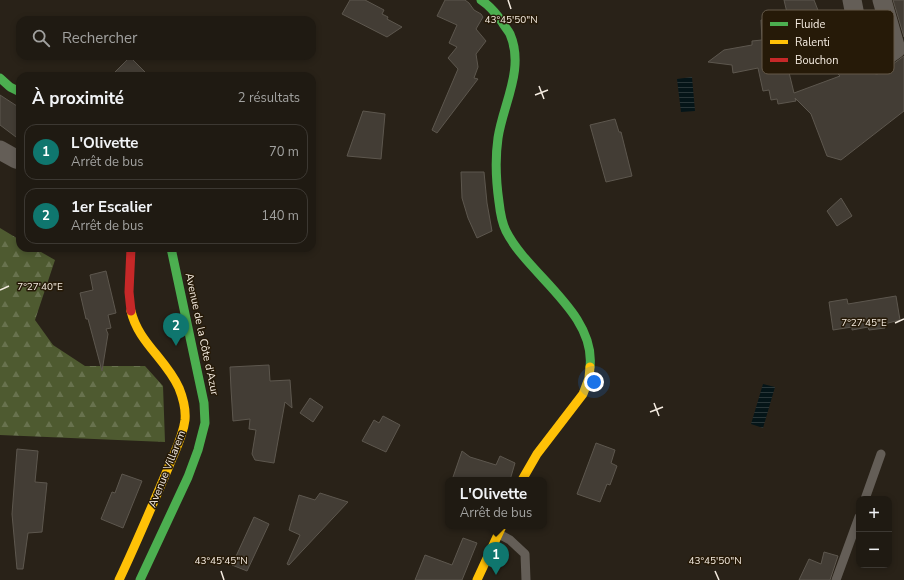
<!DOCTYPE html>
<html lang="fr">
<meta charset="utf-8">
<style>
body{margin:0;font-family:"Nunito Sans",sans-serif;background:#27231b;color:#f1f3f6}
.controls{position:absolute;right:12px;bottom:12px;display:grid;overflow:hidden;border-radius:8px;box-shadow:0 2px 6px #0003}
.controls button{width:36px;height:36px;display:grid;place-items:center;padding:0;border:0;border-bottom:1px solid #3c3832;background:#1f1a12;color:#f1f3f6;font:20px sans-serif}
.you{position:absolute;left:594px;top:382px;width:14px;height:14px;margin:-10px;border:3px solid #fff;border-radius:50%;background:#1a73e8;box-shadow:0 0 0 6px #1a73e833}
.badge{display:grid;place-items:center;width:26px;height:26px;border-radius:50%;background:#0f766e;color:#fff;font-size:13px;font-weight:700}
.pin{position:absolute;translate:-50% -33px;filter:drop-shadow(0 1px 2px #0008)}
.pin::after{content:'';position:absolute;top:21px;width:14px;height:12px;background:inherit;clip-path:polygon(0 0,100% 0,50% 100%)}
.popup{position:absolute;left:445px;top:477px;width:102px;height:52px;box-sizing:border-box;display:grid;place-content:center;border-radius:8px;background:#1f1a12;filter:drop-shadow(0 1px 3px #0005);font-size:13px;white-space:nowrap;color:#a1a19f}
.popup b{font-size:15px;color:#f1f3f6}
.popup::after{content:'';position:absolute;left:50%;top:100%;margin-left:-8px;border:8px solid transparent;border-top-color:#1f1a12}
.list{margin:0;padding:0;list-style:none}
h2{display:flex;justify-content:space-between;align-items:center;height:52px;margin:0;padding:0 16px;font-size:17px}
h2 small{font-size:13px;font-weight:400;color:#a1a19f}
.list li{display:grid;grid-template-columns:26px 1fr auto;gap:12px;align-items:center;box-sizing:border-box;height:56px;margin:0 8px 8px;padding:0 8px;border:1px solid #3c3832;border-radius:12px}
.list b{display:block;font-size:15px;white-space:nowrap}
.list p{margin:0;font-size:13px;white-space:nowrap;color:#a1a19f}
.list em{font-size:13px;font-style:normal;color:#a1a19f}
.icon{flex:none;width:22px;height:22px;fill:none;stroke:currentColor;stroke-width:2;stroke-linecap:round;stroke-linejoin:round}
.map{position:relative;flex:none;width:904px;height:580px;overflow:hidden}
.search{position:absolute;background:#1f1a12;box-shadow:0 2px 6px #0003;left:16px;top:16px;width:300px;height:44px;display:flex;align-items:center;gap:10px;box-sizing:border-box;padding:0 14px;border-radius:12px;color:#a1a19f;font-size:15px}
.panel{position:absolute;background:#1f1a12;box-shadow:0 2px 6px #0003;left:16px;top:72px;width:300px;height:180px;border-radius:12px}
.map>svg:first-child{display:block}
.forest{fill:url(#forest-firs)}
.water{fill:url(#water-rules)}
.building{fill:#433d35;stroke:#5d574e}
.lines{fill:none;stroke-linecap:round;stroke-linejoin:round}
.lane{stroke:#645e57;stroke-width:9}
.street{stroke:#645e57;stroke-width:19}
.fast{stroke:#4caf50;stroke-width:9}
.slow{stroke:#ffc107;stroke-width:9}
.jam{stroke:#c62828;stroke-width:9}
.ticks{fill:none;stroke:#f5ece1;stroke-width:1.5}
.labels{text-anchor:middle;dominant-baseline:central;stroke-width:3;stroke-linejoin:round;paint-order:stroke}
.street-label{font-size:11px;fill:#f5ece1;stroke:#261a08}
.key{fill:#261a08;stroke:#645949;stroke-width:1}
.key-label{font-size:11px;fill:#f5ece1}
.ticks-label{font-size:10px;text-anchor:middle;fill:#f5ece1;stroke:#261a08;stroke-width:3;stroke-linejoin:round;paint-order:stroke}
</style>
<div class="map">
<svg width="904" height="580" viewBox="0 0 904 580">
<defs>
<pattern id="forest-firs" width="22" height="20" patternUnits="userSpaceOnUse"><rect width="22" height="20" fill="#4e5a30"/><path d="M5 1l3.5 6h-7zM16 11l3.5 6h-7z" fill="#68724e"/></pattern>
<pattern id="water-rules" width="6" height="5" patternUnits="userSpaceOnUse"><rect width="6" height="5" fill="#051518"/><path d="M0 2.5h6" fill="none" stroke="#2a3739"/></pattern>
</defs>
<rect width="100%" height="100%" fill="#292218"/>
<!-- forest -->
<path class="forest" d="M0,228L20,240V248H34L55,260L35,320L53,345L85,366H145L163,386L165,442L0,435Z"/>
<!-- water -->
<path class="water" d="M692,77L695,111L681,112L677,79Z
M763,384L775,387L763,428L751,424Z"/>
<!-- building -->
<path class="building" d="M350,0H365L384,10L382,14L388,17L387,19L402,27L387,37L342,14Z
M445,0H465L469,3L474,10L481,14L483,17L476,29L486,41L476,54L478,67L474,78L478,79L437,133L432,130L458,69L448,58L457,47L449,43L457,25L437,16Z
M784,0H814L821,18L827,17L828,24H831L833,42L783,48L794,93L840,76L836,72L853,54L868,71L872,73L877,74L882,72L904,56V111L841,160L827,156L811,114L795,98L796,101L778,104L777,99L771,100L769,90L763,91L758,68L733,73L732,65L708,62L724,50L752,45V41L762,40L761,20L788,17Z
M893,0H904V37Z
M130,57L149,76H111Z
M0,95L20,108V140L0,125Z
M363,111L385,114L381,159L347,156Z
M615,119L619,132H621L632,176L606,182L590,125Z
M461,172H484L487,203L492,231L477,238L468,218L462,198Z
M841,198L852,216L837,226L827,211Z
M106,271L116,313L108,315L111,328L106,329L108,334L102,371L88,319H86L80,293L93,290L90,275Z
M896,296L900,320L884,324L885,328L869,330L868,327L852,330V327L833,330L829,302L847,299L848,304Z
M269,365L270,381L290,380L292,408L285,402L274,463L255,460L252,454L256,430L249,429L250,419L233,421L231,389L230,367Z
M310,398L323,407L313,422L300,413Z
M383,416L400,425L386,452L362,441L374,420L379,423Z
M596,443L615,450L611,463L617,466L610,485L607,484L600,502L577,494Z
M17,449L38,451L35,482L47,483L42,532L28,533L23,569H17L12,514Z
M462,451L470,457L496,465L500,456L515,463L510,480H452Z
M122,474L142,481L123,528L101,519L112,492L115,493Z
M320,493L348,502L289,565L287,564L300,535L289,530L299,495L315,500Z
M254,517L269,524L247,571L232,565Z
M463,538L477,543L462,580H415L425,555L452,565Z
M824,552L838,556L830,580H799L809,559L821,564Z"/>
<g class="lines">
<!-- lane -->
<path class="lane" d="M865,499L881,454
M499,534L510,540L525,554L526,580
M836,580L859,517"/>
<!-- street -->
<path class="street" d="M852,0L861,46L876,63L896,49L882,0
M0,150L16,159L20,160"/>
<!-- fast -->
<path class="fast" d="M481,0C490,6 496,13 502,22C504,26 508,30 510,34C525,69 503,104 498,138C495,159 496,181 499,202C500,211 502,223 506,231C528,275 596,313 590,367
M0,78L10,87L20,92
M140,580L188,477L198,450L205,423L204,403L171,248"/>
<!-- slow -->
<path class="slow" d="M522,480L537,454L583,394L589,378L590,367
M119,580C137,542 153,504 169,466C175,451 183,436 185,420C186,409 183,398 179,388C166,359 138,342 131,311
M477,580L502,526"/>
<!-- jam -->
<path class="jam" d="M131,248L129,292L131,311"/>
</g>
<!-- ticks -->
<path class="ticks" d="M508,0L511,9M539,86L544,99M535,95L548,90M0,290L9,286M895,323L904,319M654,403L659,416M650,412L663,407M221,571L224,580M715,571L719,580"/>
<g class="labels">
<!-- street labels -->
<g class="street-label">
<text transform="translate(202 334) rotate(78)">Avenue de la Côte d'Azur</text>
<text transform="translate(167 469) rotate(-68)">Avenue Villarem</text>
</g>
</g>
<!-- legend -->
<rect x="762" y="10" width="132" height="64" rx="6" class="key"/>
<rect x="770" y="22" width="18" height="4" fill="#4caf50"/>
<rect x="770" y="40" width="18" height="4" fill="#ffc107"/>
<rect x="770" y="58" width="18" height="4" fill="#c62828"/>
<g class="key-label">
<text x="795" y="28">Fluide</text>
<text x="795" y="46">Ralenti</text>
<text x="795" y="64">Bouchon</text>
</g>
<g class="ticks-label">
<text x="511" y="23">43°45'50"N</text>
<text x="40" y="290">7°27'40"E</text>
<text x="864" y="326">7°27'45"E</text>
<text x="221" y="564">43°45'45"N</text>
<text x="715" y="564">43°45'50"N</text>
</g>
</svg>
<div class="controls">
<button>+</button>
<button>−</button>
</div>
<div class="you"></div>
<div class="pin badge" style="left:496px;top:575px">1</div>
<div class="popup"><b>L'Olivette</b>Arrêt de bus</div>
<div class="pin badge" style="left:176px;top:346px">2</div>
<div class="search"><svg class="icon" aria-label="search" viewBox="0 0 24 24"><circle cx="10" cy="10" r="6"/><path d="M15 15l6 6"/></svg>Rechercher</div>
<section class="panel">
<h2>À proximité<small>2 résultats</small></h2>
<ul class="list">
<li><span class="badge">1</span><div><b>L'Olivette</b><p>Arrêt de bus</p></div><em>70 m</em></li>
<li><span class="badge">2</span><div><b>1er Escalier</b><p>Arrêt de bus</p></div><em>140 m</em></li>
</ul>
</section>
</div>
